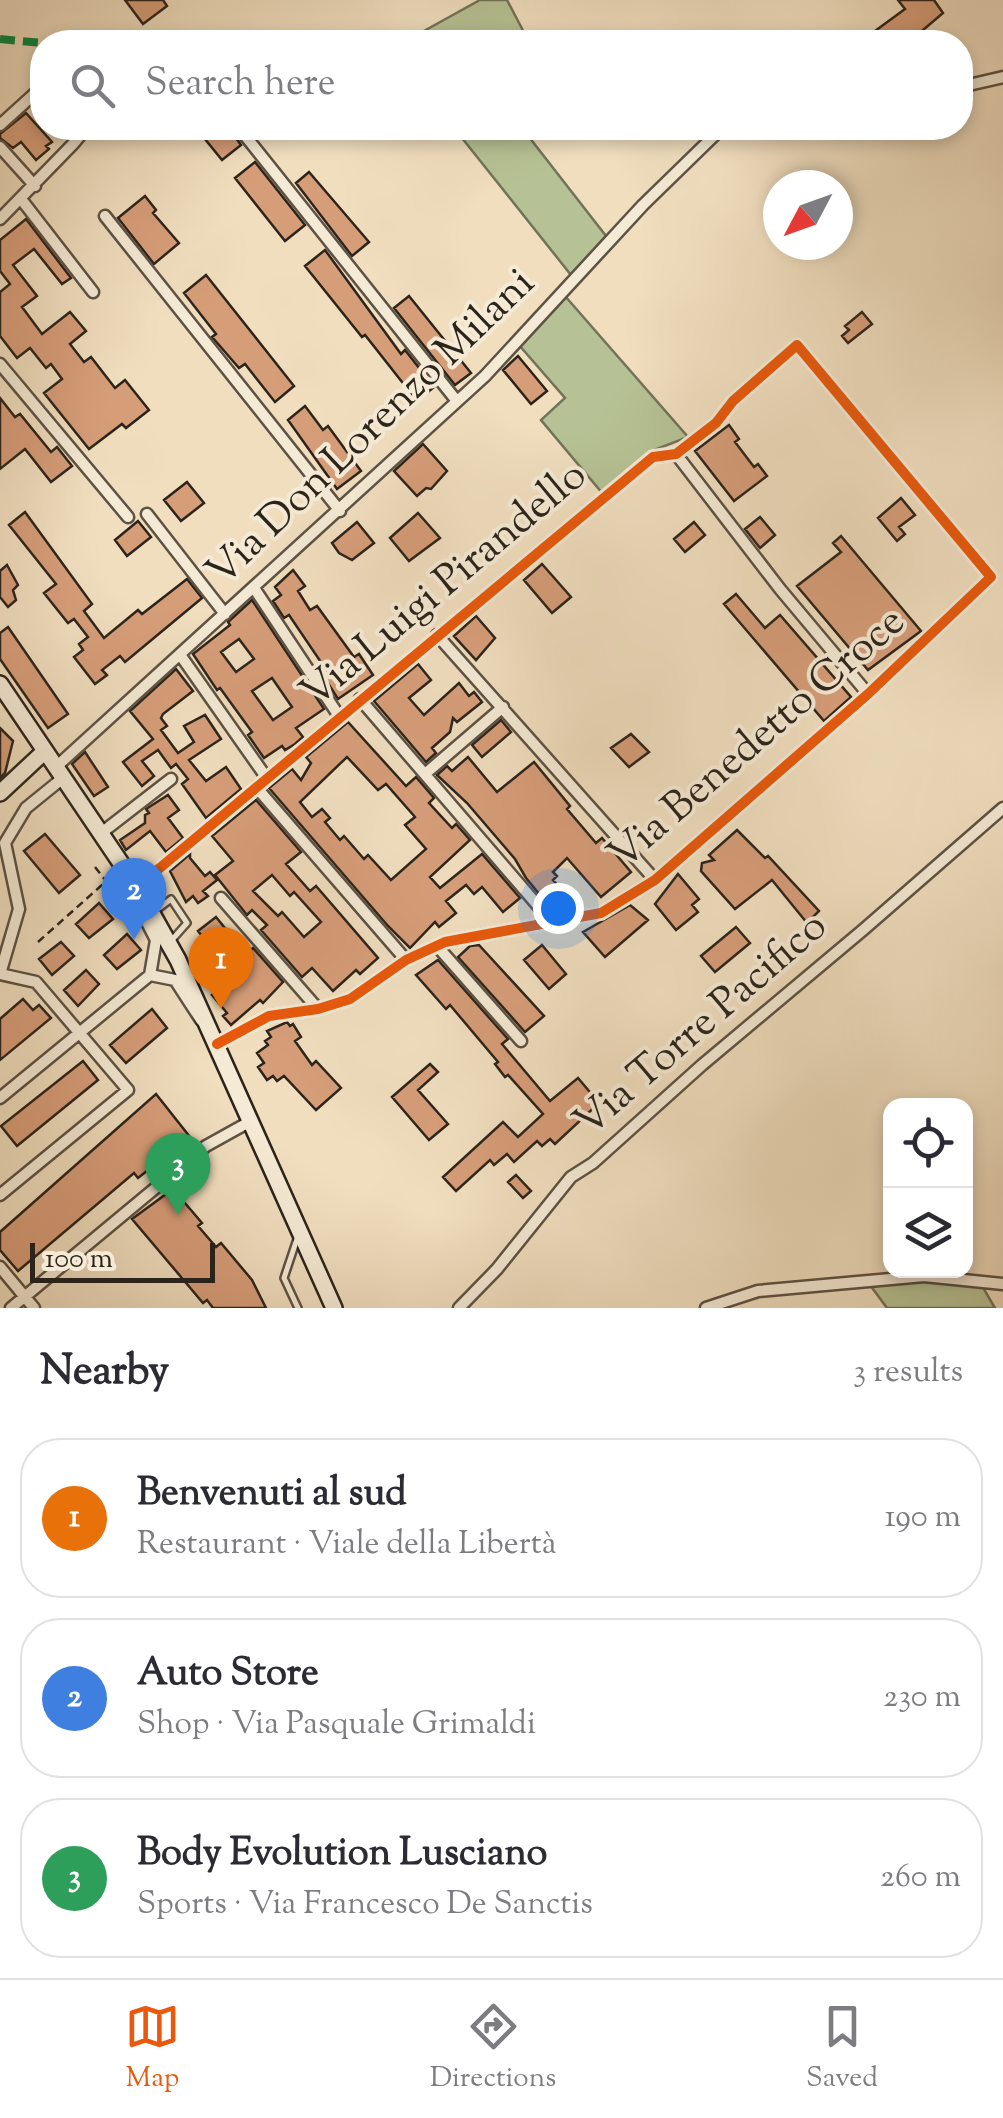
<!DOCTYPE html>
<meta charset="utf-8">
<style>
body{margin:0;font-family:"Sorts Mill Goudy",serif;background:#f7f7f7;color:#2b2b33}
.controls{position:absolute;right:30px;bottom:30px;display:grid;overflow:hidden;border-radius:20px;box-shadow:0 5px 15px #0003}
.controls button{width:90px;height:90px;display:grid;place-items:center;padding:0;border:0;border-bottom:2px solid #e1e1e2;background:#fff;color:#2b2b33;font:50px sans-serif}
.compass{position:absolute;left:763px;top:170px;width:90px;height:90px;border-radius:50%;background:#fff;box-shadow:0 5px 15px #0003;rotate:229deg}
.scale{position:absolute;left:30px;bottom:25px;width:185px;box-sizing:border-box;padding-left:10px;border:5px solid #2c241b;border-top:0;font-size:28px;line-height:35px;white-space:nowrap;color:#2c241b;-webkit-text-stroke:8px #f5ead5;paint-order:stroke}
.you{position:absolute;left:558px;top:908px;width:35px;height:35px;margin:-25px;border:8px solid #fff;border-radius:50%;background:#1a73e8;box-shadow:0 0 0 15px #1a73e833}
.badge{display:grid;place-items:center;width:65px;height:65px;border-radius:50%;background:#ea580c;color:#fff;font-size:32px;font-weight:700}
.pin{position:absolute;translate:-50% -82px;filter:drop-shadow(0 2px 5px #0008)}
.pin::after{content:'';position:absolute;top:52px;width:35px;height:30px;background:inherit;clip-path:polygon(0 0,100% 0,50% 100%)}
.list{margin:0;padding:0;list-style:none}
h2{display:flex;justify-content:space-between;align-items:center;height:130px;margin:0;padding:0 40px;font-size:42px}
h2 small{font-size:32px;font-weight:400;color:#7c7c81}
.list li{display:grid;grid-template-columns:65px 1fr auto;gap:30px;align-items:center;box-sizing:border-box;height:160px;margin:0 20px 20px;padding:0 20px;border:2px solid #e1e1e2;border-radius:40px}
.list b{display:block;font-size:38px;white-space:nowrap}
.list p{margin:0;font-size:32px;white-space:nowrap;color:#7c7c81}
.list em{font-size:32px;font-style:normal;color:#7c7c81}
.icon{flex:none;width:55px;height:55px;fill:none;stroke:currentColor;stroke-width:2;stroke-linecap:round;stroke-linejoin:round}
.map{position:relative;flex:none;width:1003px;height:1308px;overflow:hidden}
.search{position:absolute;background:#fff;box-shadow:0 5px 15px #0003;left:30px;right:30px;top:30px;height:110px;display:flex;align-items:center;gap:25px;box-sizing:border-box;padding:0 35px;border-radius:40px;color:#7c7c81;font-size:38px}
.sheet{height:670px;background:#fff}
nav{display:flex;justify-content:space-around;align-items:center;box-sizing:border-box;height:140px;border-top:2px solid #e1e1e2;background:#fff;font-size:28px;color:#7c7c81}
nav a{display:grid;justify-items:center;gap:5px}
nav .on{color:#ea580c}
.map>svg:first-child{display:block}
.green{fill:#b6c295;stroke:#717358;stroke-width:2.5}
.building{fill:#d69d79;stroke:#2c241b;stroke-width:2.5;fill-rule:evenodd}
.lines{fill:none;stroke-linecap:round;stroke-linejoin:round}
.lane-casing{stroke:#5d5244;stroke-width:10}
.street-casing{stroke:#5d5244;stroke-width:15}
.secondary-casing{stroke:#2c241b;stroke-width:20}
.path{stroke:#2c241b;stroke-width:2.5;stroke-dasharray:8 5;stroke-linecap:butt}
.lane{stroke:#f5ead5;stroke-width:5}
.street{stroke:#f5ead5;stroke-width:10}
.secondary{stroke:#f5ead5;stroke-width:15}
.quiet{stroke:#00873e;stroke-width:8;stroke-dasharray:15 8;stroke-linecap:butt}
.cycleway-casing{stroke:#f5ead5;stroke-width:16}
.cycleway{stroke:#e8590c;stroke-width:10}
.labels{text-anchor:middle;dominant-baseline:central;stroke-width:8;stroke-linejoin:round;paint-order:stroke}
.street-label{font-size:42px;fill:#2c241b;stroke:#f5ead5}
</style>
<div class="map">
<svg width="1003" height="1308" viewBox="0 0 1003 1308">
<rect width="100%" height="100%" fill="#f0debf"/>
<filter id="stains"><feTurbulence type="fractalNoise" baseFrequency=".002" numOctaves="4"/><feColorMatrix values="0 0 0 0 .2 0 0 0 0 .09 0 0 0 0 .02 0 0 0 .5 -.17"/></filter>
<radialGradient id="worn" r=".72"><stop offset=".6" stop-color="#630" stop-opacity="0"/><stop offset="1" stop-color="#630" stop-opacity=".3"/></radialGradient>
<!-- green -->
<path class="green" d="M480,0H507L529,42H404Z
M454,128H522L606,236L571,275Z
M565,296L688,437L654,450L603,494L541,420L565,398L519,345Z
M927,1280L981,1284L995,1308H887L870,1285Z"/>
<!-- building -->
<path class="building" d="M125,0H163L167,6L143,24Z
M898,0H934L943,13L909,42H883L875,31L905,9Z
M26,113L52,142L46,146L49,149L36,160L21,142L13,148L0,138V134Z
M196,128H229L241,145L222,160Z
M255,162L305,225L285,241L235,178Z
M309,172L369,242L352,256L296,183Z
M145,196L156,210L153,213L179,243L154,264L118,218Z
M26,219L71,278L62,284L34,249L13,265L37,296L22,307L42,334L70,312L86,331L70,344L84,362L91,357L115,388L125,380L149,410L126,428L122,424L89,449L44,393L62,379L51,364L46,368L30,348L17,358L0,336V292L10,284L0,271V240Z
M325,250L401,354L405,350L434,387L417,401L365,335L362,337L305,266Z
M206,275L294,386L275,402L245,364L239,368L219,345L212,337L216,334L184,293Z
M409,296L471,373L455,385L394,308Z
M862,312L872,324L848,343L842,336L849,330L845,326Z
M518,356L547,391L531,404L503,370Z
M0,398L15,417L20,414L51,452L57,447L72,466L51,482L25,449L0,469Z
M305,406L323,430L328,426L361,471L337,489L288,420Z
M729,425L739,439L735,442L754,467L758,464L767,476L734,501L695,451Z
M423,444L447,471L431,489L426,488L417,496L394,471Z
M187,482L204,503L181,521L164,500Z
M901,498L915,515L899,527L905,534L897,541L878,518Z
M25,512L92,604L84,611L104,638L138,610L142,614L187,579L202,598L125,662L120,656L102,670L107,675L95,684L74,657L83,650L79,644L88,637L74,619L68,623L44,593L56,584L9,525Z
M418,513L440,538L409,561L390,538Z
M760,517L775,535L760,548L745,529Z
M138,521L151,537L127,556L115,540Z
M357,522L374,543L352,560L339,553L332,543Z
M694,522L705,535L685,552L674,539Z
M841,536L921,631L868,670L797,586L841,552L833,543Z
M542,564L571,597L552,613L524,580Z
M7,565L18,585L13,590L16,600L8,607L0,597V571Z
M293,570L305,586L298,591L310,610L317,606L354,657L359,654L373,675L338,699L324,677L329,674L289,615L284,618L273,601L281,595L275,587Z
M736,594L765,628L780,615L851,697L824,721L724,604Z
M252,600L324,709L296,728L303,737L295,744L285,750L282,746L264,758L248,735L252,732L220,688L217,690L193,654L230,625L228,622ZM239,639L254,659L236,672L221,652ZM272,678L292,707L273,720L252,691Z
M476,616L495,638L476,660L454,636Z
M8,627L68,714L48,728L0,659V633Z
M418,664L431,680L409,698L424,715L459,683L469,696L474,692L482,702L457,722L453,718L450,732L432,748L436,753L426,762L374,701Z
M176,669L193,691L163,714L161,718L167,726L161,730L178,753L194,742L184,726L205,715L221,739L189,760L206,781L226,767L241,789L206,818L182,784L188,779L176,764L171,768L158,750L142,761L154,776L142,786L123,762L153,739L130,711Z
M501,720L511,732L482,757L472,745Z
M348,722L406,786L416,777L434,798L429,803L452,828L456,824L470,840L430,877L440,888L482,854L520,898L503,912L482,887L474,894L466,885L446,901L456,913L439,927L435,922L410,948L388,926L269,788L292,769L301,780L311,763L306,757ZM347,757L378,790L386,784L415,817L405,825L426,849L391,880L368,855L364,859L344,836L340,840L325,822L330,818L322,809L312,817L300,802Z
M0,728L13,741L5,773L0,778Z
M631,734L649,752L629,767L611,748Z
M85,752L108,787L94,796L72,764Z
M468,757L497,792L534,762L570,806L567,809L596,843L602,838L631,872L601,897L567,858L553,872L557,876L553,880L578,908L555,913L526,878L515,859L467,803L437,775L447,766L452,771Z
M168,795L179,810L168,818L183,838L166,852L150,831L126,850L120,840L145,823V815L149,813L146,809Z
M256,800L301,852L286,864L310,891L316,886L378,958L360,974L356,970L333,991L312,968L302,977L261,930L267,925L252,910L247,915L215,875L233,861L212,836ZM272,875L290,896L294,892L321,922L304,937L282,912L278,916L253,891Z
M737,830L765,858L768,856L819,911L807,923L772,880L735,909L701,871L702,863L714,860L709,855Z
M45,834L80,875L59,893L24,851Z
M190,854V858L205,876L210,872L217,880L203,891L208,896L198,903L193,896L186,902L170,871Z
M678,874L699,899L692,905L698,912L676,930L655,904Z
M99,903L113,919L89,938L76,924Z
M630,905L648,920L605,957L583,932Z
M216,917L246,954L253,948L283,982L263,1003L260,1000L231,1025L223,1016L227,1013L212,995L229,980L223,974L228,969L198,931Z
M736,927L750,943L715,972L701,956Z
M127,934L141,950L117,969L104,955Z
M61,942L74,956L52,975L39,959Z
M479,945L544,1016L525,1032L458,957L470,946Z
M542,945L566,974L549,989L524,960Z
M438,960L508,1039L502,1044L550,1101L578,1078L599,1103L555,1144L550,1139L542,1146L537,1141L514,1162L507,1154L494,1165L490,1160L456,1191L443,1177L503,1122L518,1137L543,1114L508,1075L505,1077L495,1064L498,1062L450,1005L446,1009L416,975Z
M86,970L99,984L78,1006L64,990Z
M23,999L33,1010L39,1005L51,1018L0,1060V1019Z
M152,1009L167,1028L126,1063L110,1045Z
M287,1022L290,1026L293,1024L301,1037L295,1041L312,1065L316,1061L341,1088L316,1110L284,1076L277,1081L273,1076L267,1080L258,1067L264,1063L257,1053L268,1045L265,1041L271,1037L267,1031Z
M83,1061L98,1080L17,1146L1,1126Z
M430,1064L438,1072L418,1090L448,1124L429,1140L392,1097Z
M156,1094L190,1137L138,1178L134,1173L18,1271L0,1250V1232Z
M516,1175L531,1191L523,1198L508,1182Z
M173,1189L202,1223L198,1226L216,1247L221,1243L252,1280L266,1308H213L207,1300L203,1303L132,1219Z"/>
<g class="lines">
<!-- lane casing -->
<g class="lane-casing">
<path id="lane" d="M154,912L171,899L187,923L171,941
M297,1239L284,1278L298,1308"/>
</g>
<!-- street casing -->
<g class="street-casing">
<path id="street" d="M171,41L172,42
M960,87L1003,77
M0,125L42,87
M239,128L456,400
M0,147L35,186
M21,199L93,292
M105,216L340,511
M0,219L73,144L84,131L80,128
M0,364L128,517
M676,454L780,589L868,694
M147,514L225,614
M254,588L339,716
M437,635L655,880
M181,656L266,777
M360,699L552,922
M56,767L485,376L643,205L722,128
M425,774L503,707
M257,788L406,960
M100,834L171,779
M137,887L653,457L676,454L716,423L733,401L797,345L991,577L868,694L655,880L601,913L445,942L406,960L350,999L318,1009L269,1016L217,1044
M221,898L318,1009
M437,946L521,1041
M0,974L19,909L5,843L26,808L63,778
M150,975L175,980L201,1020
M0,1098L150,975L156,940L137,903L138,891
M0,1195L128,1090L36,982L0,974
M0,1267L34,1308
M11,1308L206,1146L251,1121
M459,1308L497,1269L571,1177L593,1163L702,1065L863,930L1003,808
M706,1308L758,1291L924,1276L1003,1284"/>
</g>
<!-- secondary casing -->
<g class="secondary-casing">
<path id="secondary" d="M0,684L137,887L178,960L334,1308
M0,793L45,751"/>
</g>
<!-- path -->
<path class="path" d="M95,867L106,881
M38,942L112,876"/>
<!-- lane -->
<use href="#lane" class="lane"/>
<!-- street -->
<use href="#street" class="street"/>
<!-- secondary -->
<use href="#secondary" class="secondary"/>
<!-- quiet -->
<path class="quiet" d="M0,39L42,43
M68,42H70"/>
<!-- cycleway casing -->
<g class="cycleway-casing">
<path id="cycleway" d="M137,887L653,457L676,454L716,423L733,401L797,345L991,577L868,694L655,880L601,913L445,942L406,960L350,999L318,1009L269,1016L217,1044"/>
</g>
<!-- cycleway -->
<use href="#cycleway" class="cycleway"/>
</g>
<g class="labels">
<!-- street labels -->
<g class="street-label">
<text transform="translate(372 429) rotate(-44)">Via Don Lorenzo Milani</text>
<text transform="translate(445 586) rotate(-40)">Via Luigi Pirandello</text>
<text transform="translate(758 740) rotate(-41)">Via Benedetto Croce</text>
<text transform="translate(702 1026) rotate(-41)">Via Torre Pacifico</text>
</g>
</g>
<rect width="100%" height="100%" filter="url(#stains)"/>
<rect width="100%" height="100%" fill="url(#worn)"/>
</svg>
<div class="controls">
<button><svg class="icon" aria-label="locate" viewBox="0 0 24 24"><circle cx="12" cy="12" r="6"/><path d="M12 2v4M12 18v4M2 12h4M18 12h4"/></svg></button>
<button><svg class="icon" aria-label="layers" viewBox="0 0 24 24"><path d="M12 4l9 5-9 5-9-5zM3 14l9 5 9-5"/></svg></button>
</div>
<svg class="compass" viewBox="-18 -18 36 36"><path d="M0-13l5 13h-10z" fill="#e53935"/><path d="M0 13l5-13h-10z" fill="#7c7c81"/></svg>
<div class="scale">100 m</div>
<div class="you"></div>
<div class="pin badge" style="left:221px;top:1009px;background:#e8710a">1</div>
<div class="pin badge" style="left:134px;top:940px;background:#3f7fe0">2</div>
<div class="pin badge" style="left:178px;top:1215px;background:#2e9e5b">3</div>
<div class="search"><svg class="icon" aria-label="search" viewBox="0 0 24 24"><circle cx="10" cy="10" r="6"/><path d="M15 15l6 6"/></svg>Search here</div>
</div>
<section class="sheet">
<h2>Nearby<small>3 results</small></h2>
<ul class="list">
<li><span class="badge" style="background:#e8710a">1</span><div><b>Benvenuti al sud</b><p>Restaurant · Viale della Libertà</p></div><em>190 m</em></li>
<li><span class="badge" style="background:#3f7fe0">2</span><div><b>Auto Store</b><p>Shop · Via Pasquale Grimaldi</p></div><em>230 m</em></li>
<li><span class="badge" style="background:#2e9e5b">3</span><div><b>Body Evolution Lusciano</b><p>Sports · Via Francesco De Sanctis</p></div><em>260 m</em></li>
</ul>
</section>
<nav>
<a class="on"><svg class="icon" aria-label="map" viewBox="0 0 24 24"><path d="M3 6l6-2 6 2 6-2v14l-6 2-6-2-6 2zM9 4v14M15 6v14"/></svg>Map</a>
<a><svg class="icon" aria-label="directions" viewBox="0 0 24 24"><path d="M12 3l9 9-9 9-9-9zM9 14v-3h6M13 9l2 2-2 2"/></svg>Directions</a>
<a><svg class="icon" aria-label="saved" viewBox="0 0 24 24"><path d="M7 4h10v16l-5-4-5 4z"/></svg>Saved</a>
</nav>
